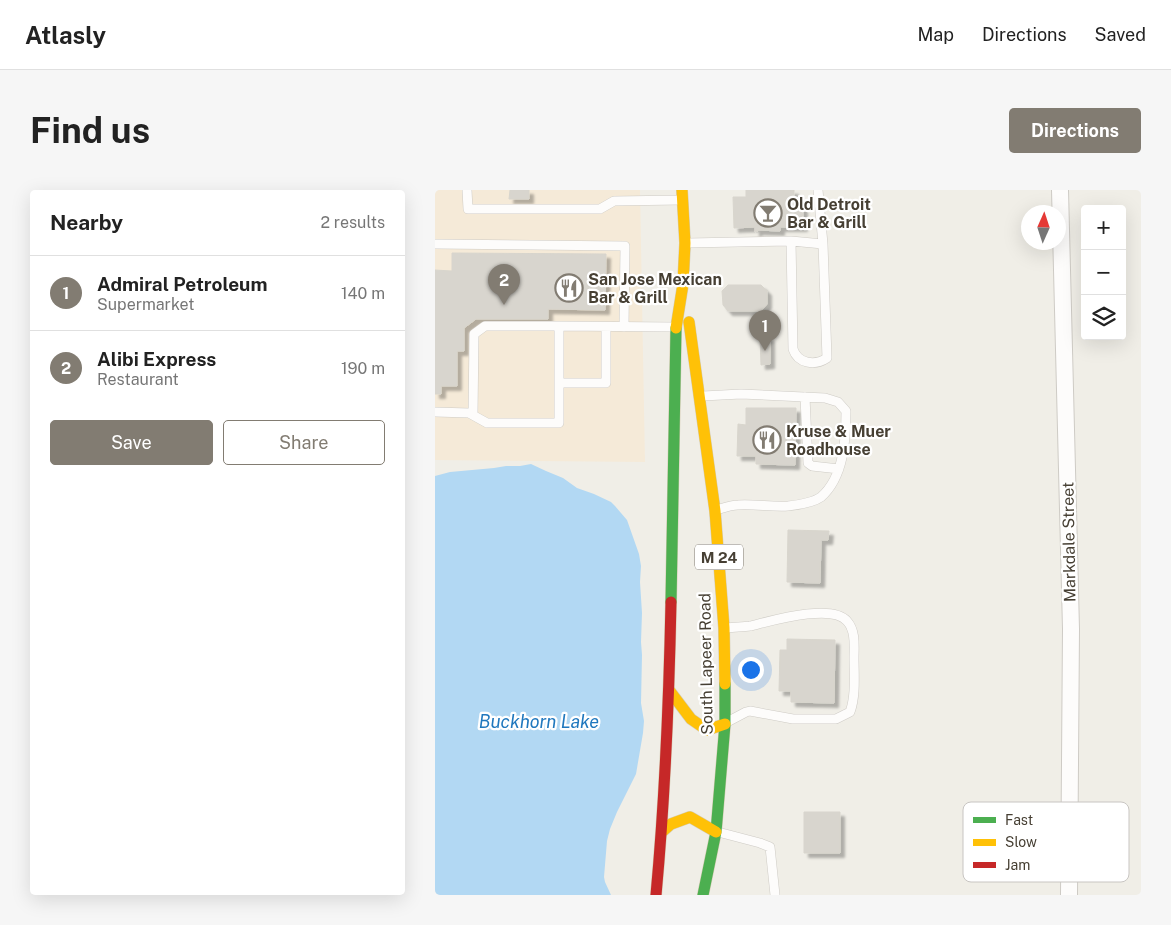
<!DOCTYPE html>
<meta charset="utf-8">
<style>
body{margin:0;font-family:"Public Sans",sans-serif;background:#f6f6f6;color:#222}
.controls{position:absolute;right:15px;top:15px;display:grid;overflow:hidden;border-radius:5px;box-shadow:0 5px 20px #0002}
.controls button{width:45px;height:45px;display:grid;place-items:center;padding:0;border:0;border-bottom:1px solid #e0e0e0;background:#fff;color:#222;font:25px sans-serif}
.compass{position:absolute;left:586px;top:15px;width:45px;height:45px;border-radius:50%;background:#fff;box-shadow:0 5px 20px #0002;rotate:3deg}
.you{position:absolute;left:315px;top:479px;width:18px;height:18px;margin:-12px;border:4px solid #fff;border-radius:50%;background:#1a73e8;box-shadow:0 0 0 8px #1a73e833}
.badge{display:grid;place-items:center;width:32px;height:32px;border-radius:50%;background:#827c72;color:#fff;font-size:16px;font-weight:700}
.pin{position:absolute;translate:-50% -41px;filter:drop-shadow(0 1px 2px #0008)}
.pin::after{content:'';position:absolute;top:26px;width:18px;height:15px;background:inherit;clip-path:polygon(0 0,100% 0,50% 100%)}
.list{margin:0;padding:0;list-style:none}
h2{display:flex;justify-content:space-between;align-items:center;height:65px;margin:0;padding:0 20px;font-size:21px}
h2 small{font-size:16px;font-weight:400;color:#767676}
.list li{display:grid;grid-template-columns:32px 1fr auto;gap:15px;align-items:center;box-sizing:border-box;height:75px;padding:0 20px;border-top:1px solid #e0e0e0}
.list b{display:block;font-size:19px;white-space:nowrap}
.list p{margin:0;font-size:16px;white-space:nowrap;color:#767676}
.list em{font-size:16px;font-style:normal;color:#767676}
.actions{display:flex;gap:10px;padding:15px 20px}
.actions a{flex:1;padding:11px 0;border:1px solid #827c72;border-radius:5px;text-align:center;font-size:18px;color:#827c72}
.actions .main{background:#827c72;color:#fff}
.icon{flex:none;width:28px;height:28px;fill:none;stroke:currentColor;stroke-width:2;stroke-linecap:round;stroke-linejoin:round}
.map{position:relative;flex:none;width:706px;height:705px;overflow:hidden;border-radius:5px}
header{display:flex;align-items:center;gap:30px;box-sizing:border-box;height:70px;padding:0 25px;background:#fff;border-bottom:1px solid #e0e0e0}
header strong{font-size:24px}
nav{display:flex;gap:28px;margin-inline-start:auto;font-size:18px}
.intro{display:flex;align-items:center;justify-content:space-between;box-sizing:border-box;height:120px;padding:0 30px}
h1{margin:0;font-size:35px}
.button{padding:12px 22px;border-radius:5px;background:#827c72;color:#fff;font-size:18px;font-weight:700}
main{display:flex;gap:30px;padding:0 30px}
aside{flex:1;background:#fff;border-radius:5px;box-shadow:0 5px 20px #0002}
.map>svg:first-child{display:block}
.commercial{fill:#f5ead8}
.water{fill:#b2d8f3}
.building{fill:#d8d5ce;stroke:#d8d5cd;filter:url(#shadow)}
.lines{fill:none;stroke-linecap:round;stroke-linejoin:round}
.lane-casing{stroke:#cecbc5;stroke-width:10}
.street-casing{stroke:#cecbc5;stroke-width:18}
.fast-casing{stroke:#d4cbb2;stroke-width:12}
.slow-casing{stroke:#d4cbb2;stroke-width:12}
.jam-casing{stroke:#d4cbb2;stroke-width:12}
.lane{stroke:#fdfcfb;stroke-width:9}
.street{stroke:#fdfcfb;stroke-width:16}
.fast{stroke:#4caf50;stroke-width:11}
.slow{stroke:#ffc107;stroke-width:11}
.jam{stroke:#c62828;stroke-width:11}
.labels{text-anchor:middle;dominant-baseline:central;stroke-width:4.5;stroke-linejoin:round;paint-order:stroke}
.shield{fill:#fff;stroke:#7e7970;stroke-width:1}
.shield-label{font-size:15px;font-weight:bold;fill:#463f33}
.poi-label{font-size:16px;font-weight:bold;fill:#463f33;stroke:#fff;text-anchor:start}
.street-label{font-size:16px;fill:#463f33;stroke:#fff}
.water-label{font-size:18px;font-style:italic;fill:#2078be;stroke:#fff}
.key{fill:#fff;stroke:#c8c5c2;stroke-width:1}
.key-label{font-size:14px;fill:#463f33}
</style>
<header>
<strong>Atlasly</strong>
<nav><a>Map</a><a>Directions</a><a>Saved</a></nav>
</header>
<div class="intro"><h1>Find us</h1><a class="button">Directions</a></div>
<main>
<aside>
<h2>Nearby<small>2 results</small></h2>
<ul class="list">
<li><span class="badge">1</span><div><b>Admiral Petroleum</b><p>Supermarket</p></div><em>140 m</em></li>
<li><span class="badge">2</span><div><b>Alibi Express</b><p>Restaurant</p></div><em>190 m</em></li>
</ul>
<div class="actions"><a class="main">Save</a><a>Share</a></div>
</aside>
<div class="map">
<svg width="706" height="705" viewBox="0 0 706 705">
<defs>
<filter id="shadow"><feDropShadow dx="4.5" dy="4.5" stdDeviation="1" flood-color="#0004"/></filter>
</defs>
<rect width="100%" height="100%" fill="#f0eee7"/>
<!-- commercial -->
<path class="commercial" d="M0,0H205L210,272L0,270Z"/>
<!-- water -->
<path class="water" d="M96,274L111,281L128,288L142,298L159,304L176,312L180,316L192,330L204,364L206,376L205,392L207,423L206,452L207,465L206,513L209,531L208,543L201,584L182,622L175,639L172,651L169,687L170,692L176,705H0V286L15,282L59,278L71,276H85Z"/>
<!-- building -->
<path class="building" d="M75,0H94V9H74Z
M311,0H359V8H368V37H345V41L323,40V41L320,42V37L299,38L298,7H311Z
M17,63L171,64L170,120L113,119V129H41L29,138V161H22V196H6V204H0V80L17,81Z
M293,95H326L332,101V114L326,121H293L288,115L287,101Z
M325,147H335V174L326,175Z
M311,218H361L360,275L321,274V266H302L303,234L311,235Z
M353,340L394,341L393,350H386L385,393L352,392Z
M352,449L400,450L399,513L356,512V501H344L345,460H352Z
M369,622H405V663H369Z"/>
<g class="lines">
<!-- lane casing -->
<g class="lane-casing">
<path id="lane" d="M32,0L33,19H165L179,11L246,10
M356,51L358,159C363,174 380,176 392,168L388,54L383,0
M253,53L356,51L388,54
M0,54L190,56L189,137
M124,193H171V137
M268,206L306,204L390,208L403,212L411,221C411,249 409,287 386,307C379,312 362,315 353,316C337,317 320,314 303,315C296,315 288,318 281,320
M370,207L373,273L377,276L404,279
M0,222L34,223L52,233H124V136L239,137
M38,225L39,144L50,136H124
M292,438C300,437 308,437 315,436C336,431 397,413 412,431C421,441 419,456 419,468C419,485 421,506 415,522L401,529H358L315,521L311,522L294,531
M283,642L325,653L335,657L340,705"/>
</g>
<!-- street casing -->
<g class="street-casing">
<path id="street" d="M625,0L636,439L634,705"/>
</g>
<!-- fast casing -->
<g class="fast-casing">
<path id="fast" d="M236,412L241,138
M268,705L281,642L290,534V494"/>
</g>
<!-- slow casing -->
<g class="slow-casing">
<path id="slow" d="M254,132L280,321L289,438L290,494
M241,138L248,94L250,53L247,0
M234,500L256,529L272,540L290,534
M227,642L236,634L255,627L281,642"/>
</g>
<!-- jam casing -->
<g class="jam-casing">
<path id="jam" d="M221,705C230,608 234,510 236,412"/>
</g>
<!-- lane -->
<use href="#lane" class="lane"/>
<!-- street -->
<use href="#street" class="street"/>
<!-- fast -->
<use href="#fast" class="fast"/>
<!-- slow -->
<use href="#slow" class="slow"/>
<!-- jam -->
<use href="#jam" class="jam"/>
</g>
<!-- icons -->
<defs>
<g id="bar-ring" transform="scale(1.4375)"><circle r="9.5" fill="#fff" stroke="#827c72" stroke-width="1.5"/><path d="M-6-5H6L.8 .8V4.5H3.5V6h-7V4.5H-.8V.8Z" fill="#827c72"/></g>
<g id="restaurant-ring" transform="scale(1.4375)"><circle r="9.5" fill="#fff" stroke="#827c72" stroke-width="1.5"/><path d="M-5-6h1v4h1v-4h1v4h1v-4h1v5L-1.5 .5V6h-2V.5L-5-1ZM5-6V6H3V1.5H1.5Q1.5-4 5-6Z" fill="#827c72"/></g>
</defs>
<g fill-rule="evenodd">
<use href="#bar-ring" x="333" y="23"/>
<use href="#restaurant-ring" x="134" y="98"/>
<use href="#restaurant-ring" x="332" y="250"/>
</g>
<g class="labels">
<!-- shield labels -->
<rect class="shield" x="260" y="354.5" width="48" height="25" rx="4"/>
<g class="shield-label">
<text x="284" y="367">M 24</text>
</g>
<!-- poi labels -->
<g class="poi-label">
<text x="352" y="14">Old Detroit<tspan x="352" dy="18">Bar &amp; Grill</tspan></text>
<text x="153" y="89">San Jose Mexican<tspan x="153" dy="18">Bar &amp; Grill</tspan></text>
<text x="351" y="241">Kruse &amp; Muer<tspan x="351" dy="18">Roadhouse</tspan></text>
</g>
<!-- street labels -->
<g class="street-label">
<text transform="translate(634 352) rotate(-91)">Markdale Street</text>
<text transform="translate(271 474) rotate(-91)">South Lapeer Road</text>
</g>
<!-- water labels -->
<g class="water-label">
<text x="104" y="531">Buckhorn Lake</text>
</g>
</g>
<!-- legend -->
<rect x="528" y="612" width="166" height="80" rx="8" class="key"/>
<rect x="538" y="627" width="23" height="6" fill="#4caf50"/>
<rect x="538" y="649" width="23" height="7" fill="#ffc107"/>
<rect x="538" y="672" width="23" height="6" fill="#c62828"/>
<g class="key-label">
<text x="570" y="635">Fast</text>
<text x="570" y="657">Slow</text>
<text x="570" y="680">Jam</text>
</g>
</svg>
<div class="controls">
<button>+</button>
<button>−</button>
<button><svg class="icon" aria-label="layers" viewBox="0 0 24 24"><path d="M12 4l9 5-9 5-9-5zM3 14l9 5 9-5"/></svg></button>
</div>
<svg class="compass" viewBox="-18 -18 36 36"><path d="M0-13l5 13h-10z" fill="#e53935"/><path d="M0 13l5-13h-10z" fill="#767676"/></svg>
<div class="you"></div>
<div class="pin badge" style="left:330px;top:161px">1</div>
<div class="pin badge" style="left:69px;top:115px">2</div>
</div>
</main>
